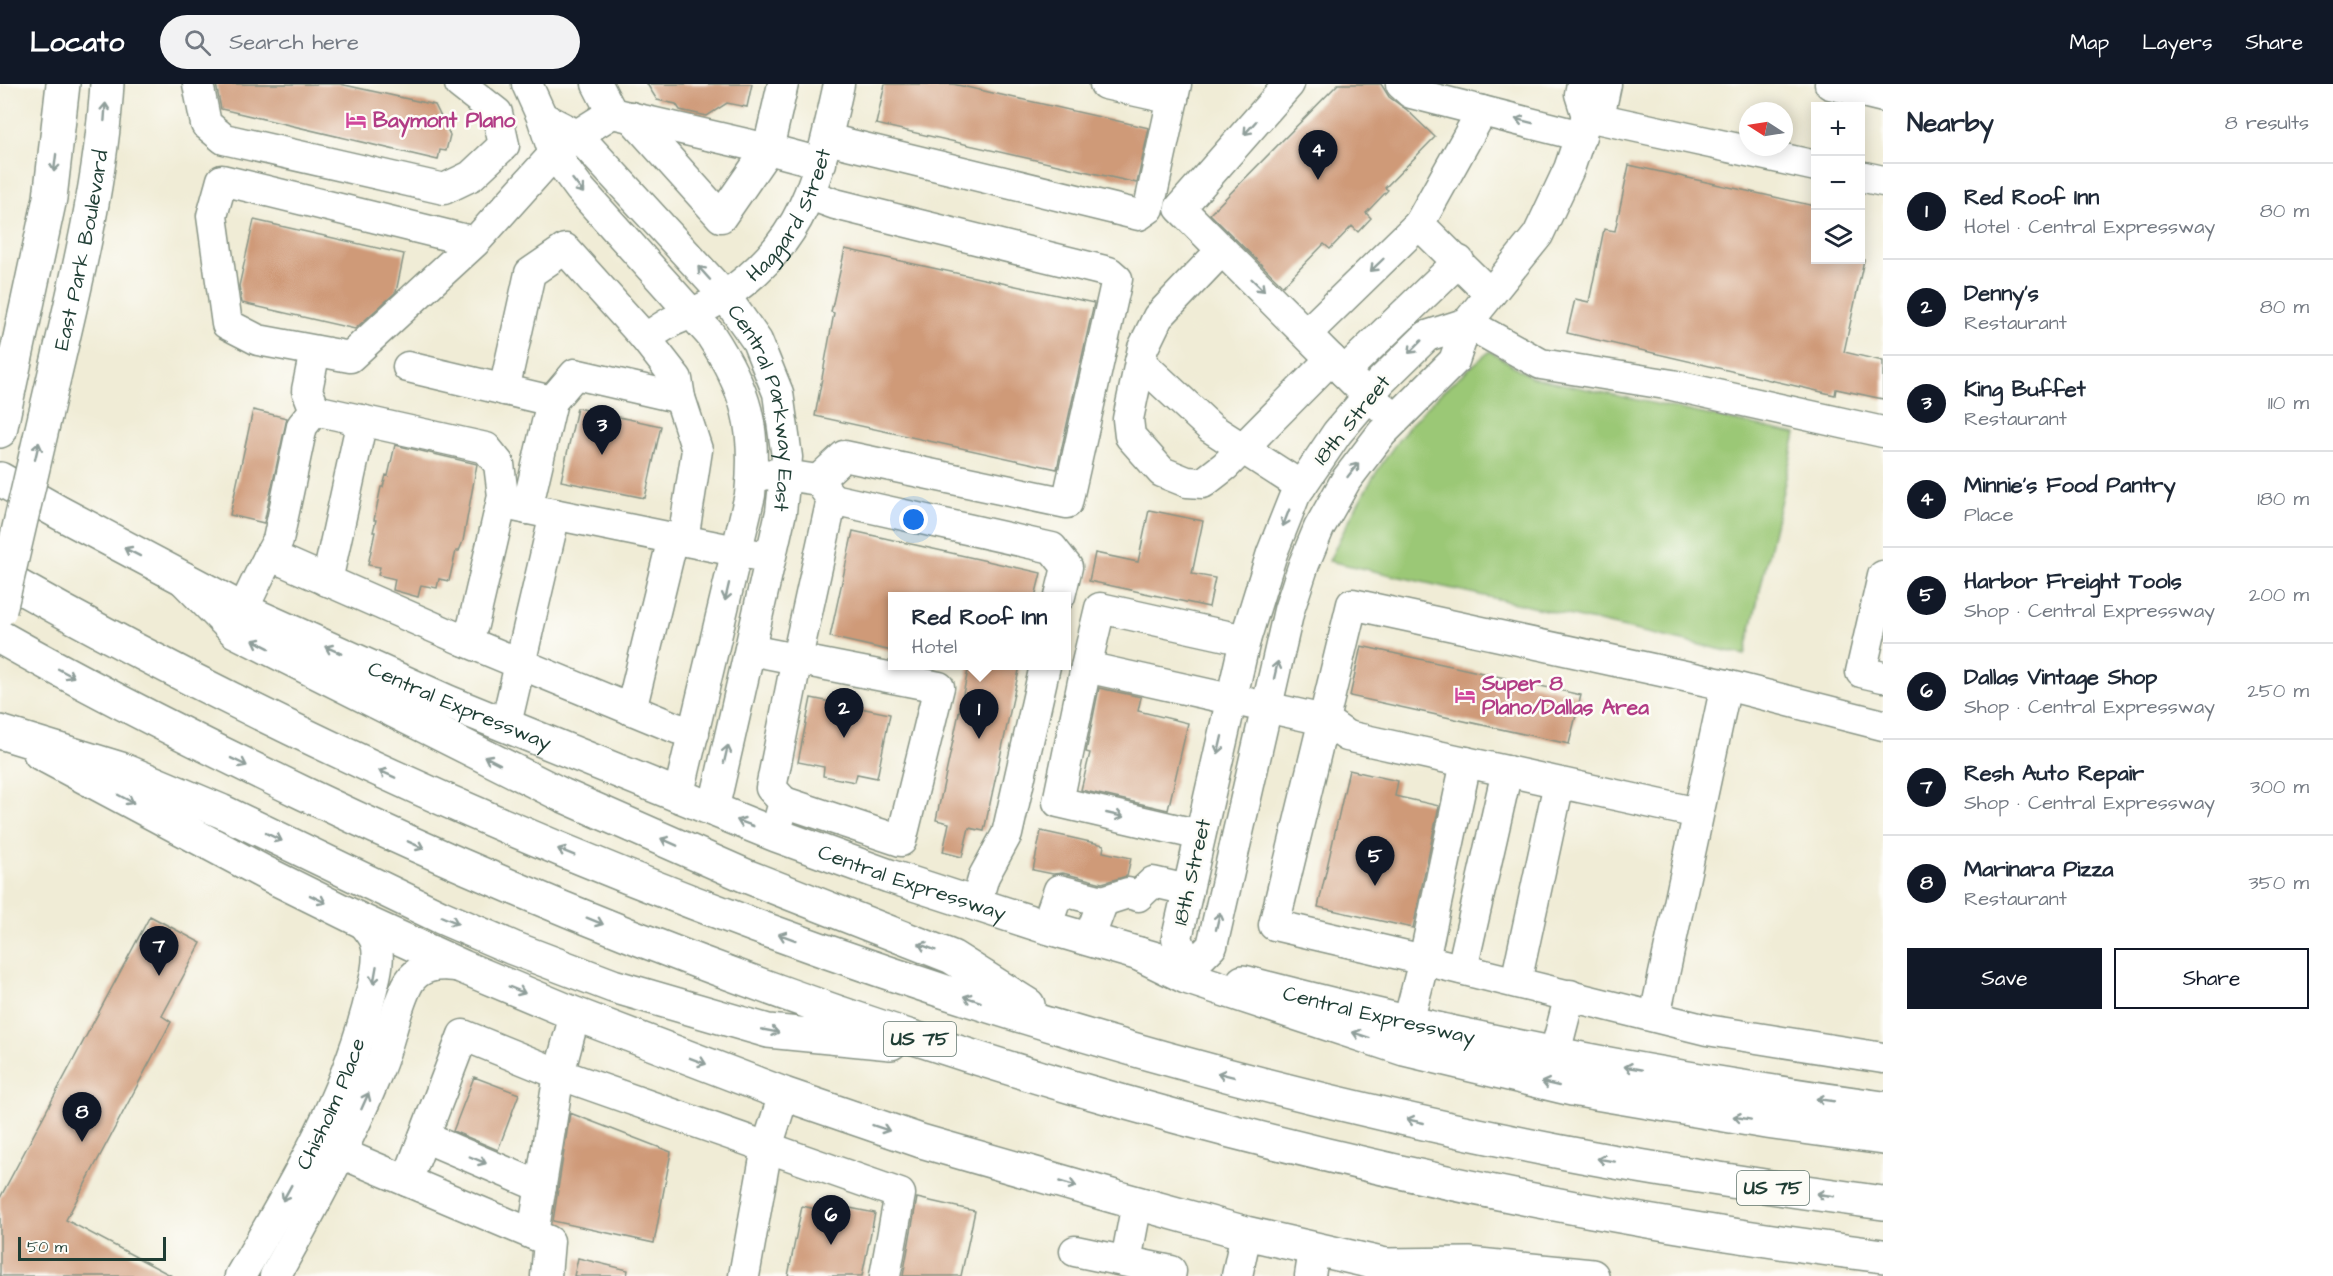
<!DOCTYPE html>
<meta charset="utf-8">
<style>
body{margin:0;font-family:"Architects Daughter",sans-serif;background:#f2f2f3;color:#1f2937}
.controls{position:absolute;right:18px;top:18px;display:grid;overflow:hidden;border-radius:0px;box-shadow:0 3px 15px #0003}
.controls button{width:54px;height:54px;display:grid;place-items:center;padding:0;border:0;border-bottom:2px solid #e0e1e3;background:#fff;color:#1f2937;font:30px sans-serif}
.compass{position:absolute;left:1739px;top:18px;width:54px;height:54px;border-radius:50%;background:#fff;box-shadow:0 3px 15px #0003;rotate:282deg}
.scale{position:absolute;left:18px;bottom:15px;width:148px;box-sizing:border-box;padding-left:6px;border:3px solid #1f3d34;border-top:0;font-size:16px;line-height:21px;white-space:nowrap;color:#1f3d34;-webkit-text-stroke:4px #fdfcf7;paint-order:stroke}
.you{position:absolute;left:914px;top:436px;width:21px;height:21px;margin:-15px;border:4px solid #fff;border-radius:50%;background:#1a73e8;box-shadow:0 0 0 9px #1a73e833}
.badge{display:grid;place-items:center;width:39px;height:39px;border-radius:50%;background:#111827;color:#fff;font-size:20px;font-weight:700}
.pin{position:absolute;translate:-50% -50px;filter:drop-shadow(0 2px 3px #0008)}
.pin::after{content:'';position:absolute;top:32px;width:21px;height:18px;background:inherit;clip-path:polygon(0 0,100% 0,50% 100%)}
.popup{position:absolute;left:888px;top:508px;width:183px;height:78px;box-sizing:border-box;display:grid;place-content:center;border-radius:0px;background:#fff;filter:drop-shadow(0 2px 4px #0005);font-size:20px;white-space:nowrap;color:#747a83}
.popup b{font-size:22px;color:#1f2937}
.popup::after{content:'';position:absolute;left:50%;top:100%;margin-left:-12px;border:12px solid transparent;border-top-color:#fff}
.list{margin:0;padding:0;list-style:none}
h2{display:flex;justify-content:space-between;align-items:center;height:78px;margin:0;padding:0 24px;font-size:26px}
h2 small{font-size:20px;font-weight:400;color:#747a83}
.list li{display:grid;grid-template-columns:39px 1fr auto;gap:18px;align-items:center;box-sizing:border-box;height:96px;padding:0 24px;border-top:2px solid #e0e1e3}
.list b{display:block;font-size:22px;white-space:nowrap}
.list p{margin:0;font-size:20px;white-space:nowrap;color:#747a83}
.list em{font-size:20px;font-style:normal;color:#747a83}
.actions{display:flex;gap:12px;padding:18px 24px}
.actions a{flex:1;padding:14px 0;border:2px solid #111827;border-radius:0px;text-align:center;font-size:21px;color:#111827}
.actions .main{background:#111827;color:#fff}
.icon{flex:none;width:33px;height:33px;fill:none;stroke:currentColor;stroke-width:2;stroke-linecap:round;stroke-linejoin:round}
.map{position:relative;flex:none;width:1883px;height:1192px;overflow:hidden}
header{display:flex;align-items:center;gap:36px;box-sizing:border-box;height:84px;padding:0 30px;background:#111827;color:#fff}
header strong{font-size:28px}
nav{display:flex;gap:33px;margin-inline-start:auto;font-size:21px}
.search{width:420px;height:54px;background:#f2f2f3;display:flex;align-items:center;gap:15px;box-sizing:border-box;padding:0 21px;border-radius:33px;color:#747a83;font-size:22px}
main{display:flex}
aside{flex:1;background:#fff}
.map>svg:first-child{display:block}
.green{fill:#9bc876;stroke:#5d8255;stroke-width:1.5}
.building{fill:#cf9a78}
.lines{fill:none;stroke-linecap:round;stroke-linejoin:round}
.minor-casing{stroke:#889485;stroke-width:33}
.major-casing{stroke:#889485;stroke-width:36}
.highway-casing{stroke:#889485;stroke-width:36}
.minor{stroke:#fff;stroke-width:30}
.major{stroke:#fff;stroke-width:33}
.highway{stroke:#fff;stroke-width:33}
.major-bridge-casing{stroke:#889485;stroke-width:36;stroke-linecap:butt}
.major-bridge{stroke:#fff;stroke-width:33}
.oneway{stroke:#8f9e9a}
.labels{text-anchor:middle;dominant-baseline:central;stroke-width:5;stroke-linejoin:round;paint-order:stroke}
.shield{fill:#fdfcf7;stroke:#62766e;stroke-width:1.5}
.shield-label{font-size:20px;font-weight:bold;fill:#1f3d34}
.hotel-label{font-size:21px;font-weight:bold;fill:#b23c85;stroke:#fdfcf7;text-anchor:start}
.street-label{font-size:21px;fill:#1f3d34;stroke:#fdfcf7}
</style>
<header>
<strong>Locato</strong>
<div class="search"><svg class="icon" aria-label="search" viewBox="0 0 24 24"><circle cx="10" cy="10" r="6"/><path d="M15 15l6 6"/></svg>Search here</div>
<nav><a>Map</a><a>Layers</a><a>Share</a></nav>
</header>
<main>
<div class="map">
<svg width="1883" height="1192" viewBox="0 0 1883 1192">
<rect width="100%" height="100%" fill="#fdfcf7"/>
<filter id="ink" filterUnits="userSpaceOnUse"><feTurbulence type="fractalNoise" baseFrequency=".0167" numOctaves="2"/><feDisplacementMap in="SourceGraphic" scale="12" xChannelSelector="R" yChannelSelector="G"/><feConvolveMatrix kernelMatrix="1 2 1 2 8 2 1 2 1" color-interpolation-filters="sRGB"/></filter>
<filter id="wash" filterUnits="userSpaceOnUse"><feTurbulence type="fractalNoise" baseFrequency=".008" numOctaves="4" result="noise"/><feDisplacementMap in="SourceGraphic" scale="24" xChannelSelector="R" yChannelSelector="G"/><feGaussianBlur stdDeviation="1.35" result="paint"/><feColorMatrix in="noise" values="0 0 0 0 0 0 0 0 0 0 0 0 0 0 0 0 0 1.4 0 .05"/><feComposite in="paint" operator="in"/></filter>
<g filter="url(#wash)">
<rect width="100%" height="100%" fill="#f0ecd6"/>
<!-- green -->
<path class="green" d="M1490,267L1531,293L1796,350L1745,571L1329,477C1354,423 1388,360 1431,319C1449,300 1470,284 1490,267Z"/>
<g id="blocks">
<!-- building -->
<path class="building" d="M216,0H340L435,21L450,51L446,67L440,66L438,76L221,25Z
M647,0H752L747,23L727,19L707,32L680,26L676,20L657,16Z
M885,0H953L1149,44L1137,99L876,40Z
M1338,0H1381L1389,13L1407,26L1435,53L1385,104L1388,106L1366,129L1371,134L1358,148L1352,142L1330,165L1324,160L1283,202L1210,130Z
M1629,81L1815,122V176H1864L1844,268L1883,277V315L1836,305L1835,311L1567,249L1575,215L1589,218L1604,145L1615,147Z
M254,136L404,170L396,208L355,245L242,219L239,202Z
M845,165L1094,219L1057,385L815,332L834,229L831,228Z
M577,324L661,342L645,414L561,397Z
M253,326L287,334L264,439L230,431Z
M395,361L477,380L463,457L459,467H456L449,497L439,495L437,504L421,501L418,513L393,506L395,495L378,491L380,483L368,481L375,448H373L376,436H374L381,403H383L386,391L388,392Z
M1149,426L1203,437L1192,490L1215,494L1209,523L1089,497L1095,469L1138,478Z
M853,447L1041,489L1035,513H892V567L830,553Z
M1361,562L1581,611L1569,660L1350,612Z
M969,582H1020L984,747L969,744L962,773L943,768L949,739L936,736Z
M1099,604L1141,613L1138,627L1188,639L1168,726L1081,706L1090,669L1086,668Z
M811,614L890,630L877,694L857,690L855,698L823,692L824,683L798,678Z
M1349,686L1398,697L1395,712L1439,722L1413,844L1318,823Z
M1041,747L1104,761L1103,768L1131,774L1127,792L1102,799L1063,789L1053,790L1033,786Z
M150,832L201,859L162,932L171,938L66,1136L172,1192H0V1114Z
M474,993L519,1010L498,1066L453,1047Z
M570,1029L671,1068L654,1159L553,1137Z
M917,1114L975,1127L961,1192H903Z
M835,1121L875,1129L862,1192H788L802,1122L834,1129Z
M578,1174L628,1186L627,1192H574Z"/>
</g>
</g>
<g filter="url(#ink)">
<use href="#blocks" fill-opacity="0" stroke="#889485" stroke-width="1.5"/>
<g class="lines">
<!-- minor casing -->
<g class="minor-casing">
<g id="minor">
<path d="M198,0L206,40L224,55L444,105L471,92L504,61L497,29L460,0"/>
<path d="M527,0L542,33L554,70L580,105L710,250C747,306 757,345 750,411L678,713"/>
<path d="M597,0L612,29"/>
<path d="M1105,0L1173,15"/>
<path d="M1289,0L1180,124L1368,312L1384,325"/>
<path d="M1401,0L1411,9L1581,52"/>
<path d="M1582,0L1580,10L1587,32"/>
<path d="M1830,0L1883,13"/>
<path d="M1482,27L1419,140L1490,210"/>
<path d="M1587,32L1816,82"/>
<path id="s1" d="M542,33L577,51L725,212L757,257L778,309L787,373L781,428L713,727"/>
<path d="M631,33L721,133L768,65L821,79"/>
<path d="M827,55L1139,131L1149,124L1176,0"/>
<path d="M1860,92L1883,97"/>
<path d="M475,158L350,273L258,256L227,240L212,132L222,96L475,158L554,70L577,51L612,29L768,65L783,0"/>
<path d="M1222,166L1158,233L1143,264L1128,335L1130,352L1162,388L1187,398L1203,399L1225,382L1331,275"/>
<path d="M1467,239L1427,252L1381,297L1337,349L1295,411L1272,469L1245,556L1177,854L1189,885L1212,862L1289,526L1304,480L1319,444L1346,396L1382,349L1454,277L1467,239L1538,151L1569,85L1587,32L1602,19L1606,0"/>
<path d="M1467,239L1541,280L1672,301L1883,348"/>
<path d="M1307,249L1419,140"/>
<path d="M315,267L307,306L315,326"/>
<path d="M1140,278L1211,344L1301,402"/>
<path d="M408,283L552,317"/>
<path d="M1344,288L1459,177"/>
<path d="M504,306L530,189L565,165L645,254"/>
<path d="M680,314L697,366L683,456"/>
<path d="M752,390L785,391L818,396L844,372L1067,419L1117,195L1109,188L835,120L810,111"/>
<path d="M832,415L1052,464L1067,483L1060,512"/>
<path d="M509,421L756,471"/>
<path id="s2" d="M527,425L552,317L575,290L680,314L677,295L645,254C654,249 663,242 673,237C691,229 710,223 726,211C807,156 819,90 839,0"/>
<path d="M1883,492L1861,588L1883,593"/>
<path d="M327,497L362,336"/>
<path d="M243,526C254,502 265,479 278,456L302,342L315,326L486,364L499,380L503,412L473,541L465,557L269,471"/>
<path d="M1245,556L1100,524L1086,583L1324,636L1347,652L1698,729"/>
<path d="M465,557L676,644L694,649"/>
<path d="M750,566L939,603L901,757L784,718"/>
<path d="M1086,583L1058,718L1200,751"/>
<path d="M631,626L673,454"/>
<path d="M506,640L555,430"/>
<path d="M1466,678L1424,876L1707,946L1883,974"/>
<path d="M779,736L784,718L771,704L797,574L832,415L818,396"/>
<path d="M1103,817L1128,809L1138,812L1153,798L1188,806"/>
<path d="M976,820L984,792L1007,750L1045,582"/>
<path d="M1046,843L1059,806L1103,817L1089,855"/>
<path d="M1462,885L1507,687"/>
<path d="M1516,898L1559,699"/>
<path d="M1655,932L1726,601"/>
<path d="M1408,939L1424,876L1274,841L1352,520L1726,601L1883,641"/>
<path d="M1555,969L1570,911"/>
<path d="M424,1053L541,1103"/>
<path d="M324,1062L549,1157L546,1192"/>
<path d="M407,1097L463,951L559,990L900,1110L885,1192"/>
<path d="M533,1150L559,990L575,930"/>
<path d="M1075,1167L1171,1187L1170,1192"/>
<path d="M1126,1177L1137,1119"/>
<path id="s3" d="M240,1192C293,1102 349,1008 372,905C376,891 381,871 375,856C372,849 366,843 362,837"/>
<path d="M275,1192C313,1124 350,1056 379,984C389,962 398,911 412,894C425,879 445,880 463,883"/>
<path d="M744,1192L767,1063L784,1010"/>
<path d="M1237,1192L1246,1149"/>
<path d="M1310,1192L1314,1166"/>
</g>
</g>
<!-- major casing -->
<g class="major-casing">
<g id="major">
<path id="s4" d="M45,332C70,222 100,113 107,0"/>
<path d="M0,347L50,114L63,0"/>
<path id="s5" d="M0,395L60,429L243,526L448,618L776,751L889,792L1046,843L1167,878"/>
<path d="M40,669L265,789L362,837L463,883L575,930L784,1010L921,1057L1112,1112L1246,1149L1412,1187"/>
<path id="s6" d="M1243,898C1298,912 1352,926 1407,938C1564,975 1724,1002 1883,1024"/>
</g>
</g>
<!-- highway casing -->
<g class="highway-casing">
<path id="highway" d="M0,492C483,765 1012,960 1556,1067C1664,1088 1774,1104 1883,1119
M184,495L235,547L562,711L746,792L952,873L1028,921
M0,553C99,609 201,660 303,709C800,946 1337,1104 1883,1172
M0,648L121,685L221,727L441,833L513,864L613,902L768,947L891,959
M1139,870L1186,893L1404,965L1572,1005L1766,1038L1883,1054
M1385,1181L1469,1180L1592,1192"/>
</g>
<!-- minor -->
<use href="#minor" class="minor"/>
<!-- major -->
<use href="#major" class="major"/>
<!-- highway -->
<use href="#highway" class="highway"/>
<!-- major-bridge casing -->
<g class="major-bridge-casing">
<path id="major-bridge" d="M0,526L45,332"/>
</g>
<!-- major-bridge -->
<use href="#major-bridge" class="major-bridge"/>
</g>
<!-- one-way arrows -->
<defs><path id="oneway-shaft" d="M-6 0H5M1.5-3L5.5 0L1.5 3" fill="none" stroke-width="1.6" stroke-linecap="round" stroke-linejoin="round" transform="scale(1.5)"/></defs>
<g class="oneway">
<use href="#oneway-shaft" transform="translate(105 28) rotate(-86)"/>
<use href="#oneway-shaft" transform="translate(1524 37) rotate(-166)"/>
<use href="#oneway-shaft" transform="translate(1250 44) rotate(132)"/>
<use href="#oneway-shaft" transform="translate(55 79) rotate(97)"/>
<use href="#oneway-shaft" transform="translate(578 102) rotate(52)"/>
<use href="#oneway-shaft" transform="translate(1377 181) rotate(136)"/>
<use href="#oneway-shaft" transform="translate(704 189) rotate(-132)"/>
<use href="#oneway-shaft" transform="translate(1258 201) rotate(44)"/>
<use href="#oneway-shaft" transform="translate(1415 263) rotate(135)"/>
<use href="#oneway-shaft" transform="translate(37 367) rotate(-77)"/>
<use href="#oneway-shaft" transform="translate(1353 386) rotate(-52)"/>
<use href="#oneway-shaft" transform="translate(1286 434) rotate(111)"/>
<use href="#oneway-shaft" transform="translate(132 468) rotate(-153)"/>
<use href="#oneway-shaft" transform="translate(727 508) rotate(103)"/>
<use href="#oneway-shaft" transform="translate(261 560) rotate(-153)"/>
<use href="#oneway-shaft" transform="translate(333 566) rotate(-156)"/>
<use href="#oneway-shaft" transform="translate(1276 586) rotate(-77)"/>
<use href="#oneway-shaft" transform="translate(66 589) rotate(28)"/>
<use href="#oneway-shaft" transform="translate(1220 661) rotate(103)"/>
<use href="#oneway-shaft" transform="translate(726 670) rotate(-77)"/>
<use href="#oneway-shaft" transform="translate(492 676) rotate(-153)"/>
<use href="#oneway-shaft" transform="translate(239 678) rotate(26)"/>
<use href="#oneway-shaft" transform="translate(387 690) rotate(-156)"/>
<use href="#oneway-shaft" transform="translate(126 715) rotate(28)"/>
<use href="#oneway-shaft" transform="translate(1115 731) rotate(13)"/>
<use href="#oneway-shaft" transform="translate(745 739) rotate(-159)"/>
<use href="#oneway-shaft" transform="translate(274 753) rotate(26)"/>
<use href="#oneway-shaft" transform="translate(669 758) rotate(-156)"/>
<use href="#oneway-shaft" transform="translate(416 761) rotate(24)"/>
<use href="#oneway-shaft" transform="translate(566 768) rotate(-158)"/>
<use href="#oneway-shaft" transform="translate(318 815) rotate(26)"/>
<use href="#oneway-shaft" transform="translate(450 836) rotate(23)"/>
<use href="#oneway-shaft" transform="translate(595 837) rotate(22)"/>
<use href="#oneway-shaft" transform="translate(1218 837) rotate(-77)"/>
<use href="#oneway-shaft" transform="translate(787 853) rotate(-160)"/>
<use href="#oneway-shaft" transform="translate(927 863) rotate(-159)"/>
<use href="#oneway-shaft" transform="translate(375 891) rotate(100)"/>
<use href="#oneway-shaft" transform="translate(517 906) rotate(23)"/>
<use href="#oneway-shaft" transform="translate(972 915) rotate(-162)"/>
<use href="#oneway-shaft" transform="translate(770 947) rotate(11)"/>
<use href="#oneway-shaft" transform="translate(1361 951) rotate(-162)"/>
<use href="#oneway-shaft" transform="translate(698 977) rotate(21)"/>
<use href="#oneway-shaft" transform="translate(1633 984) rotate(-170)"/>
<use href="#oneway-shaft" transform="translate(1226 991) rotate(-166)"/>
<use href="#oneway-shaft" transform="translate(1550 1000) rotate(-167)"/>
<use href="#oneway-shaft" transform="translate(1825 1016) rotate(-172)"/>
<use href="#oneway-shaft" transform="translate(365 1017) rotate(-66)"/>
<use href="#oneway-shaft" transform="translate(1742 1034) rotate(-170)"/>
<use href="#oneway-shaft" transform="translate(1415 1037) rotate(-167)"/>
<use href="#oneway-shaft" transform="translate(881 1044) rotate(19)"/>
<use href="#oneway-shaft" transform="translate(478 1076) rotate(23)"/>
<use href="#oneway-shaft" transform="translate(1606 1076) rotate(-170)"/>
<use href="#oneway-shaft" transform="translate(1068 1100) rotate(16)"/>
<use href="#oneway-shaft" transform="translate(287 1109) rotate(119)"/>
<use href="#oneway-shaft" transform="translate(1825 1111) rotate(-172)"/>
</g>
</g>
<!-- icons -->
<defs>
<g id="hotel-bare" transform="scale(1.62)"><path d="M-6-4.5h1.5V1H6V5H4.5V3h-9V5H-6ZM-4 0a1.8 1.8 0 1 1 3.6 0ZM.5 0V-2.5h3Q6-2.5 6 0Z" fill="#d1479c" stroke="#fdfcf7" stroke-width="2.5" paint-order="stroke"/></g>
</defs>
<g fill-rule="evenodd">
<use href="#hotel-bare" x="356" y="36"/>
<use href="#hotel-bare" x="1465" y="611"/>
</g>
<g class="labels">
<!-- shield labels -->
<g class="shield">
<rect x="884" y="938" width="72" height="34" rx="4.5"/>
<rect x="1737" y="1087" width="72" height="34" rx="4.5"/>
</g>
<g class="shield-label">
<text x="920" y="955">US 75</text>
<text x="1773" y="1104">US 75</text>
</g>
<!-- hotel labels -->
<g class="hotel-label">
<text x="373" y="36">Baymont Plano</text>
<text x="1482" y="599">Super 8<tspan x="1482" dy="24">Plano/Dallas Area</tspan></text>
</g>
<!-- street labels -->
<g class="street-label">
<text stroke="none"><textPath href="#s2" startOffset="522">Haggard Street</textPath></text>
<text stroke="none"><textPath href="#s4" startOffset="170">East Park Boulevard</textPath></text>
<text stroke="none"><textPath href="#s1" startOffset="380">Central Parkway East</textPath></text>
<text transform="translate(1352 336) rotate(-51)">18th Street</text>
<text stroke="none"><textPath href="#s5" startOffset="513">Central Expressway</textPath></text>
<text transform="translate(1192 788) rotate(-77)">18th Street</text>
<text stroke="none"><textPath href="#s5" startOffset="999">Central Expressway</textPath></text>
<text stroke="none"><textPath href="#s6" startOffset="140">Central Expressway</textPath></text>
<text stroke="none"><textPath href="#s3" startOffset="195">Chisholm Place</textPath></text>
</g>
</g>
</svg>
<div class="controls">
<button>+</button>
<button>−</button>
<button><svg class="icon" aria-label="layers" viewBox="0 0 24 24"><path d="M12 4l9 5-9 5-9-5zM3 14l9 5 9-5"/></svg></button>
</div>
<svg class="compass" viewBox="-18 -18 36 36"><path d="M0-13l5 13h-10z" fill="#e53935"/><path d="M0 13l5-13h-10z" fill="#747a83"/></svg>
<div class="scale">50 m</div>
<div class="you"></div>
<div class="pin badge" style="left:979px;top:655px">1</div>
<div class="popup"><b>Red Roof Inn</b>Hotel</div>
<div class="pin badge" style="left:844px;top:654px">2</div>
<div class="pin badge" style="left:602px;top:371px">3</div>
<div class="pin badge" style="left:1318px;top:96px">4</div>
<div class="pin badge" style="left:1375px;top:802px">5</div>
<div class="pin badge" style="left:831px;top:1161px">6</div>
<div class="pin badge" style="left:159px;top:892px">7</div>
<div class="pin badge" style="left:82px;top:1058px">8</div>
</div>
<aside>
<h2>Nearby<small>8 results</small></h2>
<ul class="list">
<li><span class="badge">1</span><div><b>Red Roof Inn</b><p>Hotel · Central Expressway</p></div><em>80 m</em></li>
<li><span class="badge">2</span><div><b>Denny's</b><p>Restaurant</p></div><em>80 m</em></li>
<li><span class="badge">3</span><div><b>King Buffet</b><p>Restaurant</p></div><em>110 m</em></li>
<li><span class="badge">4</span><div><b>Minnie's Food Pantry</b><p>Place</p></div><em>180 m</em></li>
<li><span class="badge">5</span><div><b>Harbor Freight Tools</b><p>Shop · Central Expressway</p></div><em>200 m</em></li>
<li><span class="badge">6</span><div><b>Dallas Vintage Shop</b><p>Shop · Central Expressway</p></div><em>250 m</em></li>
<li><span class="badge">7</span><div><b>Resh Auto Repair</b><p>Shop · Central Expressway</p></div><em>300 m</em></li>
<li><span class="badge">8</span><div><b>Marinara Pizza</b><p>Restaurant</p></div><em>350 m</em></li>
</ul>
<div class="actions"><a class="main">Save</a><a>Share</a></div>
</aside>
</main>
